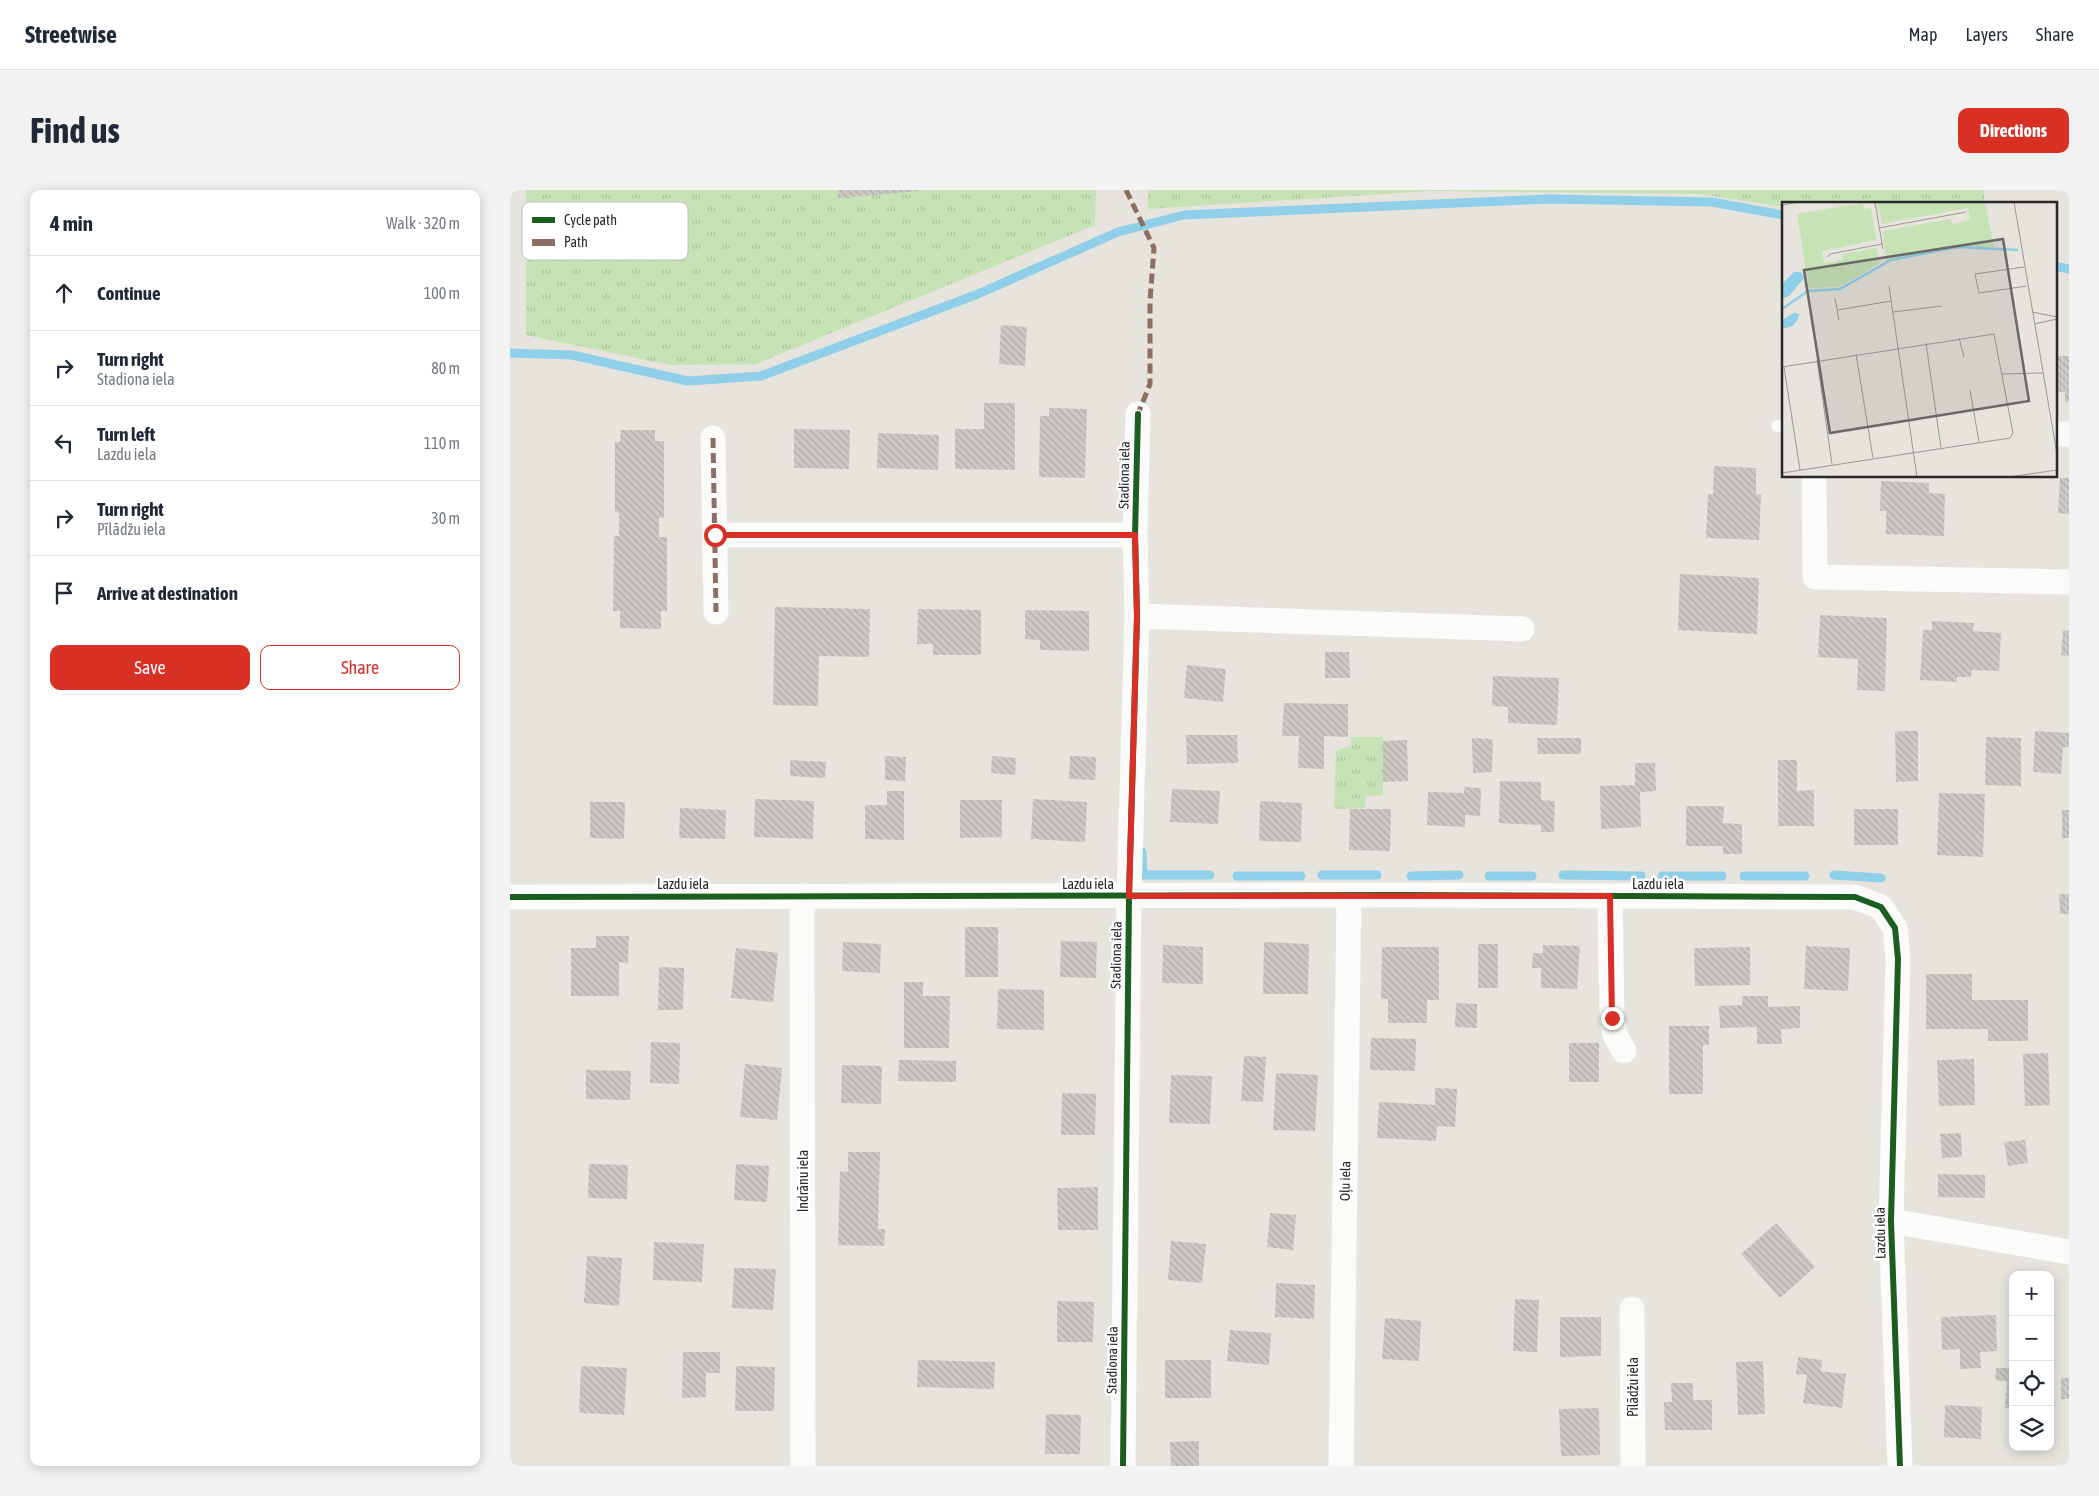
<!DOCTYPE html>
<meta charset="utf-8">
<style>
body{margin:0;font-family:"Asap Condensed",sans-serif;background:#f2f2f3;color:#1f2937}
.controls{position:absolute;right:15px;bottom:15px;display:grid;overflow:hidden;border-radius:10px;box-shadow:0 2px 12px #0003}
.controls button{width:45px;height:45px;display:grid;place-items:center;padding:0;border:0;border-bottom:1px solid #e0e1e3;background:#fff;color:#1f2937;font:25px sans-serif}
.stop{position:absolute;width:15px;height:15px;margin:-11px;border:4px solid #d93025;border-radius:50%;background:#fff}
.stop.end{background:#d93025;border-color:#fff;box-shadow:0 1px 5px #0008}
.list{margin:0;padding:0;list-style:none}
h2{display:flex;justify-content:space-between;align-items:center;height:65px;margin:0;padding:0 20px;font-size:21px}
h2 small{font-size:16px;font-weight:400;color:#747a83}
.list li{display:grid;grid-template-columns:32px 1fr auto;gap:15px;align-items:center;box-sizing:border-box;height:75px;padding:0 20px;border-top:1px solid #e0e1e3}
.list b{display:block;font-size:19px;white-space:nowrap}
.list p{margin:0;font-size:16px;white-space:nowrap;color:#747a83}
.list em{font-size:16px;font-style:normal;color:#747a83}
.actions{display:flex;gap:10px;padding:15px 20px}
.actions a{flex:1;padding:11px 0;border:1px solid #d93025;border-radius:10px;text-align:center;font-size:18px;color:#d93025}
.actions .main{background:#d93025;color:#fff}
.icon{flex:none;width:28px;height:28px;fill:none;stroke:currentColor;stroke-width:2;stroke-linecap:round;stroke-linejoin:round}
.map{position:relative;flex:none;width:1559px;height:1276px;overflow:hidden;border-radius:10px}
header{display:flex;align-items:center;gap:30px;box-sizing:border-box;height:70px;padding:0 25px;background:#fff;border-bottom:1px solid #e0e1e3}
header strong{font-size:24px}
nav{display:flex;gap:28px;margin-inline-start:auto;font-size:18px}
.intro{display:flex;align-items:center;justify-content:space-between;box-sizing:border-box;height:120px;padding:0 30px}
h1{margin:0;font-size:35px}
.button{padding:12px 22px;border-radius:10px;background:#d93025;color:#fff;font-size:18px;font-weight:700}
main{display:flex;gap:30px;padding:0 30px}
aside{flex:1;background:#fff;border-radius:10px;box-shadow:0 2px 12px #0003}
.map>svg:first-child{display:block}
.grass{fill:url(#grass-tufts)}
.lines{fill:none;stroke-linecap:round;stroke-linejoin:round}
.stream{stroke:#8fcfea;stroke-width:9}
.building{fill:url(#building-back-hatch)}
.service{stroke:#fbfbfa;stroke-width:12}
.minor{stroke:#fbfbfa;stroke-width:25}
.quiet{stroke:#8d6e63;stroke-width:5;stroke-dasharray:10 5;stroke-linecap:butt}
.cycleway-casing{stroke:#fff;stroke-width:9}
.cycleway{stroke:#1b5e20;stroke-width:6}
.route{stroke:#d93025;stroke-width:6}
.labels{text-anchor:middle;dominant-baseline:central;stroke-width:5;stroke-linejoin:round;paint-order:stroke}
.street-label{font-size:14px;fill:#282828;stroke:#fff}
.inset-river{fill:none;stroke:#8fcfea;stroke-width:2.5}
.inset-road{fill:none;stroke:#9b9895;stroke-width:1}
.view{fill:#6b6967;fill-opacity:0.15;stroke:#6b6967;stroke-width:2.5}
.inset-edge{fill:none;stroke:#282828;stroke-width:2.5}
.key{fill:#fff;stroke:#bebebe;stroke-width:1}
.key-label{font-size:14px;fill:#282828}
</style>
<header>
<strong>Streetwise</strong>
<nav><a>Map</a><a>Layers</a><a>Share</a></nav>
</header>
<div class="intro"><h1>Find us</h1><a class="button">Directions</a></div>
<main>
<aside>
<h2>4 min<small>Walk · 320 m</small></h2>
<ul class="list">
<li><svg class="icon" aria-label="ahead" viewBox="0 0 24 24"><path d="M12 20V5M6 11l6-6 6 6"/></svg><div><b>Continue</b></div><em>100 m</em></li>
<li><svg class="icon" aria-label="right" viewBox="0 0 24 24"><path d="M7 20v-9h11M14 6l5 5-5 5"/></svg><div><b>Turn right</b><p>Stadiona iela</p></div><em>80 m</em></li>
<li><svg class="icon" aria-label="left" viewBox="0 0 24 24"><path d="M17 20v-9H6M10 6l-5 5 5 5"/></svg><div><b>Turn left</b><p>Lazdu iela</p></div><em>110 m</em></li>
<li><svg class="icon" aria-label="right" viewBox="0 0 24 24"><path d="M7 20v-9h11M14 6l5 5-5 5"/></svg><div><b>Turn right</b><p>Pīlādžu iela</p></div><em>30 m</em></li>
<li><svg class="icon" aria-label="arrive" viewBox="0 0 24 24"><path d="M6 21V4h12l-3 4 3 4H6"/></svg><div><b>Arrive at destination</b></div></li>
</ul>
<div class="actions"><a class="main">Save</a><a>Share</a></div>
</aside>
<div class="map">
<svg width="1559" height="1276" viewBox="0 0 1559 1276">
<defs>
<pattern id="grass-tufts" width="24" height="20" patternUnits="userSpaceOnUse" patternTransform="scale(1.25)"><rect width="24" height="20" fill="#c7e3b5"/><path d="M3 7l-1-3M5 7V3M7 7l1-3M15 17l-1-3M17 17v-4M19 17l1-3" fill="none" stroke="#abc39c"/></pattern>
<pattern id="building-back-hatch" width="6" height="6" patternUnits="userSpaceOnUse" patternTransform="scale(1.25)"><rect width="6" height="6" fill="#ccc9c4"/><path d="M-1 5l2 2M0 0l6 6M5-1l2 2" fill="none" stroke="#afada8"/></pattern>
</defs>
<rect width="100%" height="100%" fill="#e7e3dd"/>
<!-- grass -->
<path class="grass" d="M16,0H586L585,35L246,174L160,175L16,145Z
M638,0H1474V14H1273V17L1190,4L921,1L638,19Z
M841,547H873V605L856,606L855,618L824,619L826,561L841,556Z"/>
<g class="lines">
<!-- stream -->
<path class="stream" d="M1545,76L1559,79
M0,163L62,165L178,191L251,186L468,104L608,42L674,25L1037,9L1202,12L1273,25
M632,662L633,685H700
M812,685H867
M1053,685L1131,686
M1324,685L1371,688
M727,686H791
M901,686L949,685
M979,686H1022
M1152,686H1212
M1234,686H1295"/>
</g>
<!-- building -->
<path class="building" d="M328,0H410V1L328,8Z
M491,135L517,137L515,176L489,174Z
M1545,166H1559V212H1555V202H1547V197L1545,198Z
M474,213H505V280L445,279V239H474Z
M539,218L577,219L575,288L529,287L530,226H539Z
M284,239L340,240L339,279L284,278Z
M111,240H145V251H154V327L149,328V347H157V421H151V439L110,438V421H103L104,346H109V323L105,322V252H110Z
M368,243L429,245L428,280L367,278Z
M1204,276L1246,278V304L1251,305L1249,350L1196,348L1198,304H1203Z
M1550,288H1559V324L1548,323Z
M1371,291L1419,293V303L1435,304L1434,346L1376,344V321H1370Z
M1170,384L1249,388L1247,444L1168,440Z
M265,417L360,419L359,467L309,466L308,516L263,515Z
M408,419L471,420V465H423V454H407Z
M515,420L579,421V461L530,460V450L515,449Z
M1310,425L1377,428L1375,501L1347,500L1348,469L1308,467Z
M1422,431L1464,433L1463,441L1491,443L1489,481L1462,480L1461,487H1447V492L1410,490L1413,440H1422Z
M1553,440L1559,441V466L1551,465Z
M815,462H839L840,488H815Z
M677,475L716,479L713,512L674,508Z
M983,486L1049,488L1047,535L998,533V517L982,516Z
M774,513L838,514V547L814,546V579L788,578L789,546H772Z
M1393,541H1408V591L1386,592L1385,542Z
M1525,541L1559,543V557H1553L1551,584L1523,582Z
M676,545H727L728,573L677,574Z
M1476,547L1511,548V596L1475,595Z
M962,548L983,549L982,582L963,583Z
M1027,548H1071V564H1028Z
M897,550L898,591L873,592V551Z
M375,566L396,567L395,591L375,590Z
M482,566L506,568L505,585L481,583Z
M560,566L586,567L585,590L559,589Z
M280,570L316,572L315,588L280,586Z
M1268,570H1287V601L1304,600V636H1268Z
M1125,573H1145L1146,601L1130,602L1131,637L1091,639L1090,596L1125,595Z
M990,591L1031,592V610L1045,611L1044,642H1031V635L989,633Z
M954,597L971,598L970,626L955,625V637L917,635L918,602L954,603Z
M662,599L710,601L708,634L660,632Z
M377,601H394V650L355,649V615H377Z
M1429,603L1475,604L1473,667L1427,665Z
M245,609L304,611L303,649L244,647Z
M523,609L577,612L575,652L521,649Z
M450,610H492V647L450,648Z
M750,611L792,613L791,652L749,651Z
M80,612H115L114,649L80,648Z
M1176,616H1214L1213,633L1232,634V664H1213V656H1176Z
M170,618L216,620L215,649L169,648Z
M840,619H881L880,661L839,660Z
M1344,619H1388V655H1344Z
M1552,620H1559V648H1552Z
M1549,704H1559V724H1550Z
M455,737H488V787H455Z
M86,746H119L118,773L109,772V806H61V758H86Z
M551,751L587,752L586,788L550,787Z
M333,752L371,754L370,783L332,781Z
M754,752L799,754L798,804H753Z
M968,754H988V798H968Z
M653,755L693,757V794L652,793Z
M1033,755L1070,756L1067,799L1031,798V778H1022L1023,763H1033Z
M1296,756L1340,758L1338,801L1294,799Z
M872,757H929V810H917V833H878V809H871Z
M1240,757V795L1185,796L1184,758Z
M226,758L268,763L263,812L221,808Z
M149,777L174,778L173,820H148Z
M1416,784H1462V810H1518V851H1478V839H1416Z
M394,792H413V806H440L439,858H394Z
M488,799L534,800V840L487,839Z
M1232,806H1258V817L1290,816V838L1271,839L1272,854H1247V837L1210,838L1209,816L1232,815Z
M946,813L967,814V838L945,837Z
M1159,836H1199V855H1193V904H1159Z
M861,848L906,849L905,881L860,880Z
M141,852L170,853L169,894L140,893Z
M1059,853H1089V892H1059Z
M1538,863L1540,915L1515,916L1513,864Z
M734,866L756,867L753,912L731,911Z
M1464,869L1465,915L1429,916L1427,870Z
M389,870L446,871V892L388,891Z
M235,874L272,878L267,930L230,927Z
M332,875L372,876L371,914L331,913Z
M76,880L121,881L120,910L76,909Z
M766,883L808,885L805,941L763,940Z
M661,885L702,886L700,934L659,933Z
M925,898L947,899L945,937L927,936L926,951L867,948L869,912L925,915Z
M552,903L586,904L585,945H551Z
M1451,943L1452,967L1432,968L1430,944Z
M1515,950L1518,973L1498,976L1494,952Z
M338,962H370L368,1039H375L374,1056L328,1055L330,981L338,982Z
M79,974L118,975L117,1009L78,1008Z
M226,974L259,976L257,1012L224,1010Z
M1428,984L1475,985V1008L1428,1007Z
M588,997V1040H548L547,998Z
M760,1023L786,1025L783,1060L757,1057Z
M1266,1033L1305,1077L1270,1108L1231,1064Z
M661,1051L696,1054L692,1093L658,1090Z
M144,1052L194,1054L192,1092L143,1090Z
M77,1066L112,1068L109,1116L74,1113Z
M224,1078L266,1079L263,1120L222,1118Z
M766,1093L805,1095L804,1129L765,1127Z
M1005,1109L1029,1110L1027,1162L1003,1161Z
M547,1111L584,1112L583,1152H547Z
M1486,1125L1487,1161L1470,1162L1471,1178L1450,1179V1159L1432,1160L1431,1127Z
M1050,1127H1091V1166L1050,1167Z
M875,1128L911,1131L909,1171L872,1169Z
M720,1140L761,1143L759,1175L717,1171Z
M173,1162H210V1183H196V1207L172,1208Z
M1288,1167L1312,1170L1311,1181L1336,1184L1332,1218L1293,1213L1297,1185L1286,1184Z
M408,1170L485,1172L484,1199L407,1197Z
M655,1170H701V1208H655Z
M1253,1171L1255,1224L1228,1225L1226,1172Z
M71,1176L117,1178L114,1225L69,1223Z
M226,1176L265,1177L264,1221H225Z
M1486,1178H1503V1218H1495L1497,1191L1485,1190Z
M1551,1188H1559V1209H1551Z
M1161,1193H1183V1210H1202V1240H1155L1154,1212H1162Z
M1435,1215L1472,1217L1471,1249L1434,1247Z
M1089,1218L1090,1265L1051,1266L1049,1219Z
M536,1224L571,1225L570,1264H535Z
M689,1251V1276H661L660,1252Z"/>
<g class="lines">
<!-- service -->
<path class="service" d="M1267,236H1273"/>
<!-- minor -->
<path class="minor" d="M1545,244H1559
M203,248L206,422
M1304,286L1305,387L1559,392
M205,345H625
M627,426L1012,439
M292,706L293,1276
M1100,706L1102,828L1105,845L1114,861
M0,707L890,705L1345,707L1371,717L1385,738L1388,769L1381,1031L1390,1276
M1381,1031L1559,1062
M1122,1119L1123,1276
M613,1276L619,706L627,426L625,345L628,224
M831,1276L839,706"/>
<!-- quiet -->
<path class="quiet" d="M616,0L644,58L640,111V194L628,224
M203,248L206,422
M205,345H625"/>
<!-- cycleway casing -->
<g class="cycleway-casing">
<path id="cycleway" d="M0,707L890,705L1345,707L1371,717L1385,738L1388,769L1381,1031L1390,1276
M613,1276L619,706L627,426L625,345L628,224"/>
</g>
<!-- cycleway -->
<use href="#cycleway" class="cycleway"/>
</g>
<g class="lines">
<!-- route -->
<path class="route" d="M205,345H625L627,426L619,706H1100L1102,828"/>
</g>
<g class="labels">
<!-- street labels -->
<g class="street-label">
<text transform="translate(614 285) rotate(-89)">Stadiona iela</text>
<text x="173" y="694">Lazdu iela</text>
<text x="578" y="694">Lazdu iela</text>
<text x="1148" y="694">Lazdu iela</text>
<text transform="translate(606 765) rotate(-89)">Stadiona iela</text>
<text transform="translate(293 991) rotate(-90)">Indrānu iela</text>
<text transform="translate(835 991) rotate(-89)">Oļu iela</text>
<text transform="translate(1370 1043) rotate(-91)">Lazdu iela</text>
<text transform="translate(602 1170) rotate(-89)">Stadiona iela</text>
<text transform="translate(1123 1197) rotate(-90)">Pīlādžu iela</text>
</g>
</g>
<!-- overview -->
<g transform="translate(1272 12)">
<rect width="275" height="275" fill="#e7e3dd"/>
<path d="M95,0H203L212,45H174L104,58L101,29L168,17L171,22L188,18L186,6L100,22ZM81,1L82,7L89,6L94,38L40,49L42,61L60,58L61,52L94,46L98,61L57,85L27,86L15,12Z" fill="#c7e3b5"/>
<path d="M12,70H19L22,76L7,94L0,97V82ZM12,111L17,112L16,117L11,124L0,127V118Z" fill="#8fcfea"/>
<path class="inset-river" d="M0,107L26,89L58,87L109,58L176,45L236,48"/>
<path class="inset-road" d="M93,0L101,47M232,0L275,252M0,3L17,0M97,26L184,10M45,55L48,52L100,42M242,65L193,72L197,91L245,84M107,84L135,275M53,96L57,118M56,108L109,99M111,110L160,104M250,110L275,115M252,122L275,117M177,136L182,155M144,141L159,246M74,152L91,256M35,158L50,262M0,165L212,132L231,231L228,236L0,271M2,165L18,268M219,172L261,171M188,188L197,240M227,275L275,268"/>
<path class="view" d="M221,37L247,199L48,231L22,68Z"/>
<rect width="275" height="275" class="inset-edge"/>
</g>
<!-- legend -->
<rect x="12" y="12" width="166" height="58" rx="8" class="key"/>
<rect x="22" y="27" width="23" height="6" fill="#1b5e20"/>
<rect x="22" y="49" width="23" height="7" fill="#8d6e63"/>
<g class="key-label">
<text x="54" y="35">Cycle path</text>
<text x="54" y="57">Path</text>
</g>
</svg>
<div class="controls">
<button>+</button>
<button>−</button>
<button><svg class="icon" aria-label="locate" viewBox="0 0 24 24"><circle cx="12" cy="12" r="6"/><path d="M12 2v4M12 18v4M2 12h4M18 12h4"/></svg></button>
<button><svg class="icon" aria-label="layers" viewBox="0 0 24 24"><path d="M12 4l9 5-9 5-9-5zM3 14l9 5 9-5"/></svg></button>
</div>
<div class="stop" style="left:205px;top:345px"></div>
<div class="stop end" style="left:1102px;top:828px"></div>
</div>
</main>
